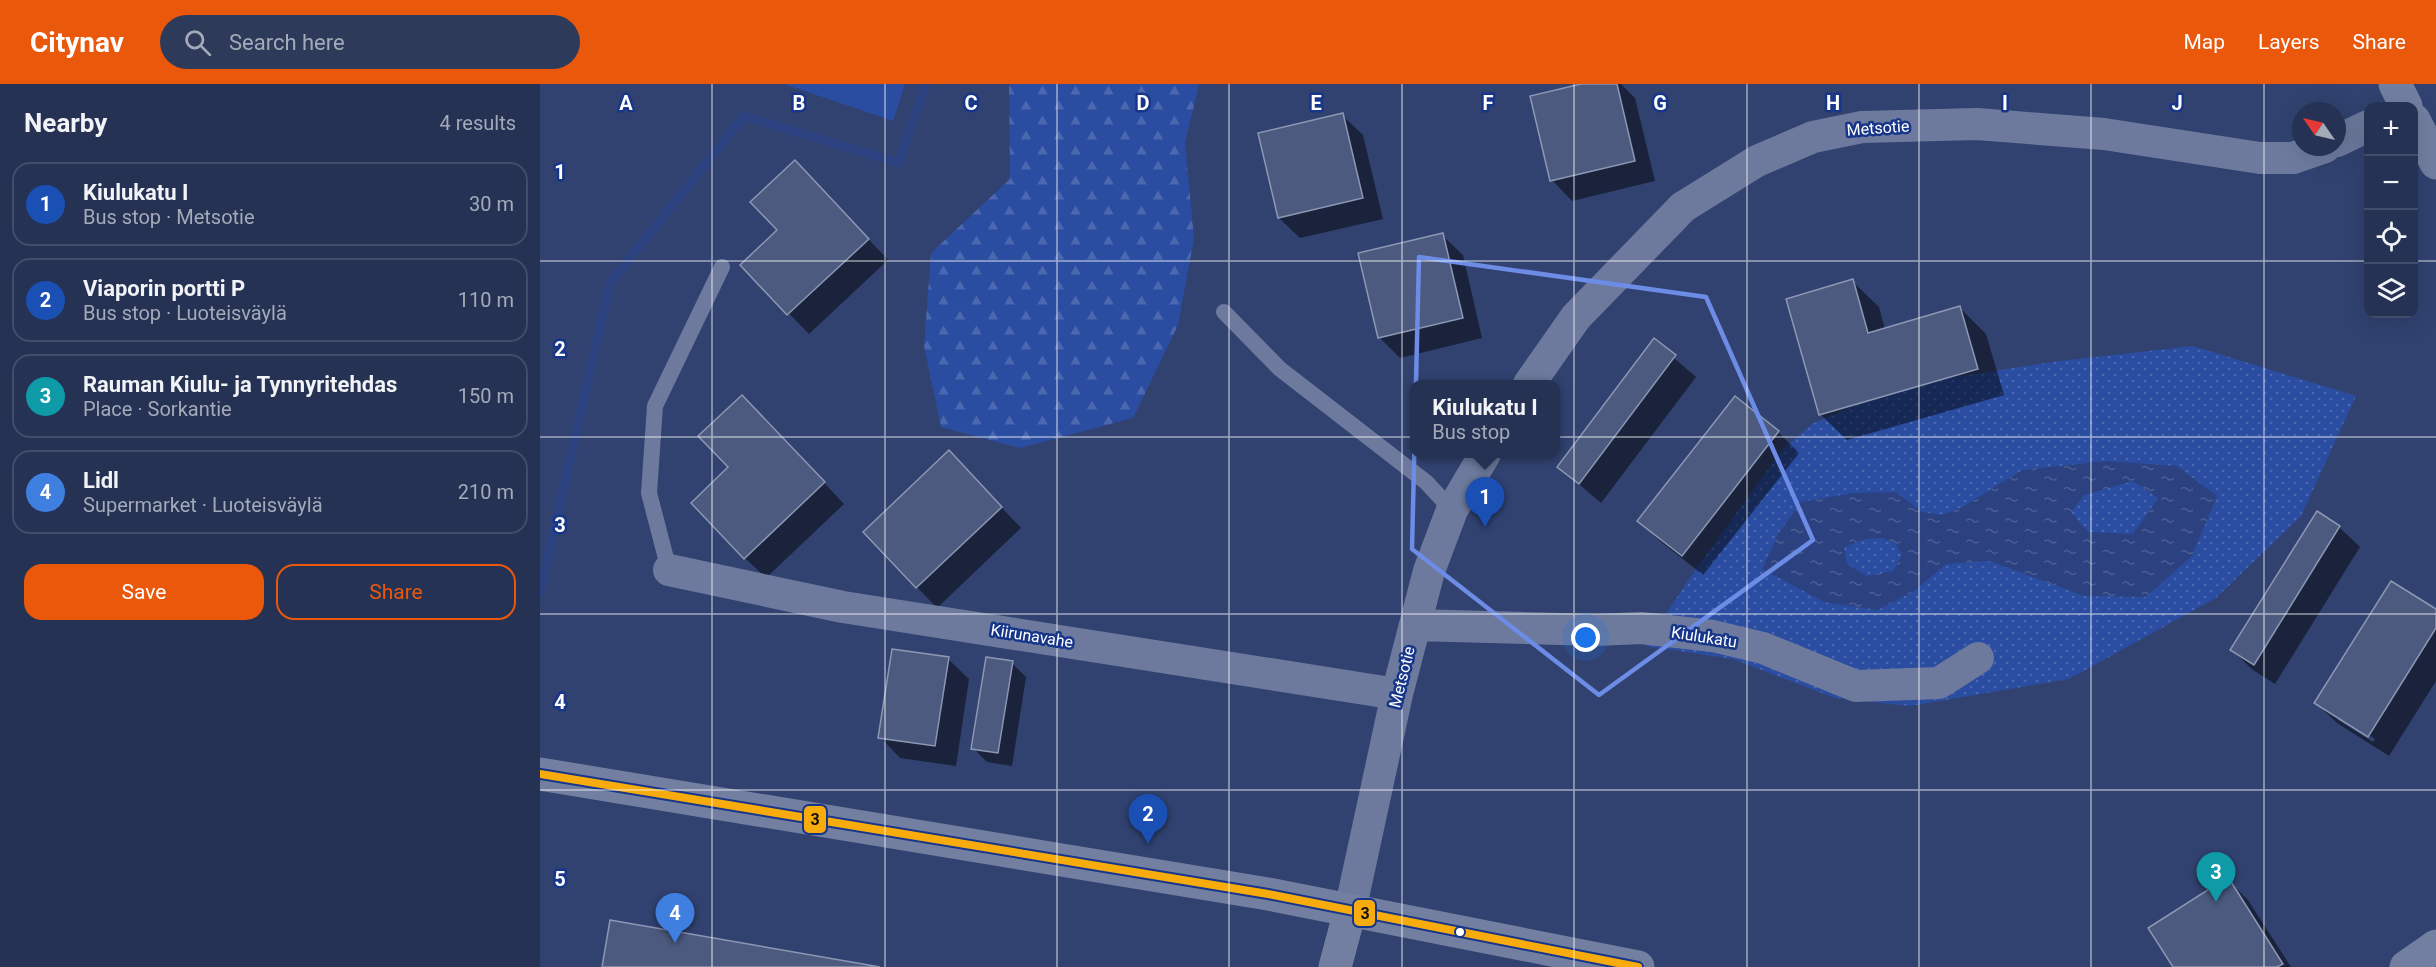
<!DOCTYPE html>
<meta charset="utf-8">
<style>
body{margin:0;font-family:Roboto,sans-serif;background:#2d3a5a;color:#f1f3f6}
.controls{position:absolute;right:18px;top:18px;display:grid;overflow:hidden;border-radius:12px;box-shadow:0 6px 24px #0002}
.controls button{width:54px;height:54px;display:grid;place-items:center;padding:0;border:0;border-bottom:2px solid #424d6b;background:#253254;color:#f1f3f6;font:30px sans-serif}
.compass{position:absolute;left:1752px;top:18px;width:54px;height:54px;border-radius:50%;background:#253254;box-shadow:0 6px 24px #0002;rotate:304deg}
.you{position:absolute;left:1046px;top:554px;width:21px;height:21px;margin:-15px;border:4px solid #fff;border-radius:50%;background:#1a73e8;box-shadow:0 0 0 9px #1a73e833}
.badge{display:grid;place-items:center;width:39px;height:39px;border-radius:50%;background:#ea580c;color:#fff;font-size:20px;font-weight:700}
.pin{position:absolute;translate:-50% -50px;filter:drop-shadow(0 2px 3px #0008)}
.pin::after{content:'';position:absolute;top:32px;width:21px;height:18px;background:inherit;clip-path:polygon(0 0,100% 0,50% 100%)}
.popup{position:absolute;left:870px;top:296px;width:150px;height:78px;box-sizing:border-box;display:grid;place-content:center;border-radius:12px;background:#253254;filter:drop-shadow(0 2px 4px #0005);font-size:20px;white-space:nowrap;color:#a3aab8}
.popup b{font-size:22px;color:#f1f3f6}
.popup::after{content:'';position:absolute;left:50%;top:100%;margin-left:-12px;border:12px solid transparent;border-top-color:#253254}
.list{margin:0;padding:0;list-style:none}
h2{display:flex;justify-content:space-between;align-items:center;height:78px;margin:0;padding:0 24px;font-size:26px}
h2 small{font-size:20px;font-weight:400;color:#a3aab8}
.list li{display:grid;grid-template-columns:39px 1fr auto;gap:18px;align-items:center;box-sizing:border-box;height:84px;margin:0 12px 12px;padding:0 12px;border:2px solid #424d6b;border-radius:18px}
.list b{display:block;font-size:22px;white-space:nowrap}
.list p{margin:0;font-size:20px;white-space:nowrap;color:#a3aab8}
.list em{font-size:20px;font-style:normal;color:#a3aab8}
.actions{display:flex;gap:12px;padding:18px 24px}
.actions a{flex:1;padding:14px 0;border:2px solid #ea580c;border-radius:18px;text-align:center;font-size:21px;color:#ea580c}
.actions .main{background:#ea580c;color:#fff}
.icon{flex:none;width:33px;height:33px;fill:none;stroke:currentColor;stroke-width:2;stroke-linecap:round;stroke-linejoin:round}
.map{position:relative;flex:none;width:1896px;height:883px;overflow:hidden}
header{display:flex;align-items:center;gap:36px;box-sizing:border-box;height:84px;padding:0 30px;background:#ea580c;color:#fff}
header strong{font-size:28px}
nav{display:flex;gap:33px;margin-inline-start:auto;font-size:21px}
.search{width:420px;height:54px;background:#2d3a5a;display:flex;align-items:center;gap:15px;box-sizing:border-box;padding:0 21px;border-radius:33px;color:#a3aab8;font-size:22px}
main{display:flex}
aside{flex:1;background:#253254}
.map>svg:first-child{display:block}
.forest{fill:url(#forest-firs)}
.park{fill:url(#park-dots)}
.garden{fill:#2a4ca1}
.water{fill:url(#water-ripples);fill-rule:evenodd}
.shadow{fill:#0007;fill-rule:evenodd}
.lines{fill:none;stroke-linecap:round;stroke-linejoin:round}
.stream{stroke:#2c4280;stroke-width:9}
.building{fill:#4c5a7f;stroke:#8c97b3;stroke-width:1.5}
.lane{stroke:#6d7a9d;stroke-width:16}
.street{stroke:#6d7a9d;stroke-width:32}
.secondary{stroke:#737fa1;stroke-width:33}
.bus-1-casing{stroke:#17368a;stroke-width:12}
.bus-1{stroke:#f8ab0d;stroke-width:8}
.marked{fill:none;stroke:#6c8ce6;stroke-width:4.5;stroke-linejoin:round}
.grid{fill:none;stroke:#fff;stroke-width:1.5;stroke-opacity:0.55}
.bus-dot{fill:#fff;stroke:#17368a;stroke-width:2}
.labels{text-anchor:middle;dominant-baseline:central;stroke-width:5;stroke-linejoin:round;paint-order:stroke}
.street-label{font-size:16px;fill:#fff;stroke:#17368a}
.grid-label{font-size:20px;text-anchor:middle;font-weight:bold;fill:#fff;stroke:#17368a;stroke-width:5;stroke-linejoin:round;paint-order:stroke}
.line-badge{stroke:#17368a;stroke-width:2}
.pale-badge-label{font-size:16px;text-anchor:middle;font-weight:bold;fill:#111}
</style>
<header>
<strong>Citynav</strong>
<div class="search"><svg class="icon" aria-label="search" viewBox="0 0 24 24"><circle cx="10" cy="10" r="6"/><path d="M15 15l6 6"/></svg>Search here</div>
<nav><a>Map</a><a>Layers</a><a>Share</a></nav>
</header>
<main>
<aside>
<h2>Nearby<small>4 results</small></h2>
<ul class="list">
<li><span class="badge" style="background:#1a4fb4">1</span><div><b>Kiulukatu I</b><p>Bus stop · Metsotie</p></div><em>30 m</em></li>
<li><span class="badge" style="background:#1a4fb4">2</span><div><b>Viaporin portti P</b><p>Bus stop · Luoteisväylä</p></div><em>110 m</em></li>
<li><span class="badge" style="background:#0f9aa8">3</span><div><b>Rauman Kiulu- ja Tynnyritehdas</b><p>Place · Sorkantie</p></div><em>150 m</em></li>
<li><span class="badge" style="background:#3f7fe0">4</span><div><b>Lidl</b><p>Supermarket · Luoteisväylä</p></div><em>210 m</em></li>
</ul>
<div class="actions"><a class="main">Save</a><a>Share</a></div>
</aside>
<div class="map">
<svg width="1896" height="883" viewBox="0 0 1896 883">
<defs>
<pattern id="forest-firs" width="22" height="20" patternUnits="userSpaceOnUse" patternTransform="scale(1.5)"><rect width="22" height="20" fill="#2a4ca1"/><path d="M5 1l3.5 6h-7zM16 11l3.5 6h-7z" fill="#4a67af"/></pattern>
<pattern id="park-dots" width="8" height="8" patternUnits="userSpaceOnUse" patternTransform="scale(1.5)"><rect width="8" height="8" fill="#2a4ca1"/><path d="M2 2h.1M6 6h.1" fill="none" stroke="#4a67af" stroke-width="1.8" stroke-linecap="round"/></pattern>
<pattern id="water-ripples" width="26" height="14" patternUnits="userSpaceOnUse" patternTransform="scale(1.5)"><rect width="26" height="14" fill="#2c4280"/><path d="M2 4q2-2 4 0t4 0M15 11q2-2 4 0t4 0" fill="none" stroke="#4c5e93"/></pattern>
</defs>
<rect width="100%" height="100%" fill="#314270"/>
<!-- forest -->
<path class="forest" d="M469,0H659L645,59L654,154L638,241L593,334L480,364L401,343L384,262L391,169L470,95Z"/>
<!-- park -->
<path class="park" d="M1653,262L1816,312L1761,432L1676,514L1529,595L1370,622L1295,614L1193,575L1105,562L1155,486L1242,366L1272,340L1358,302L1511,278Z"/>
<!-- garden -->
<path class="garden" d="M244,0H365L353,37Z"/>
<!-- water -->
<path class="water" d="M1566,377L1637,382L1677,412L1652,472L1606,513L1544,512L1449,477L1406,480L1374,507L1338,526L1284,518L1222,485L1238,450L1261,418L1313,409L1356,408L1382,428L1401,431L1419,425L1482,386ZM1593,397L1618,414L1593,450L1548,448L1531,428L1544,411ZM1342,454L1355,459L1362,471L1353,487L1327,492L1307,480L1304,463L1325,455Z"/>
<!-- shadow -->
<path class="shadow" d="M1048,0H1081L1095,14L1115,97L1032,117L1012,96Z
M802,31L823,51L843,135L760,154L739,134Z
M275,98L348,176L269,250L202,181L239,147Z
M902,151L923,171L942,254L860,274L839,253Z
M1312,197L1339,223L1345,245L1420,224L1446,250L1464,311L1307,356L1280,330Z
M1114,257L1156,293L1061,419L1019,383Z
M1195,314L1238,348L1259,369L1163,491L1120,457L1099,437Z
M222,333L304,420L226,494L205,474L190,383Z
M429,389L481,444L397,524L377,503Z
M1799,443L1820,463L1735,600L1713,586L1692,566Z
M1896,527V597L1849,672L1797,639L1776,619ZM1798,632L1835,655L1833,658L1798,636Z
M408,575L429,595L416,682L360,674L340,653Z
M472,579L486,593L472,682L447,678L433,664Z
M1687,795L1708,816L1751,883H1635Z"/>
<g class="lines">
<!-- stream -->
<path class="stream" d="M0,508L70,199L204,32L359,79L386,0"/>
</g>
<!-- building -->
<path class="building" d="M1041,0H1077L1095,77L1010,97L990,12Z
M803,29L823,114L738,134L718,49Z
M255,76L329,155L247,231L200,181L237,146L210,118Z
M903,149L923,234L838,254L818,169Z
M1313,195L1328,249L1420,222L1438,285L1279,331L1246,215Z
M1114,254L1136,271L1039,400L1017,383Z
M202,311L285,398L204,475L151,419L188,383L158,352Z
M1195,312L1239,347L1142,472L1097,437Z
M409,366L462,423L376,504L323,448Z
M1777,427L1800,442L1714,581L1690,566Z
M1851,497L1896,525V544L1828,653L1774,619Z
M352,565L409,573L395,662L338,654Z
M446,573L473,577L458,669L431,665Z
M1688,793L1743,880L1737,883H1633L1608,844Z
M70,836L340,883H62Z"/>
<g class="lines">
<!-- lane -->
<path class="lane" d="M684,228L740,285L886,398L912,426
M129,486L109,409L115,322L182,183"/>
<!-- street -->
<path class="street" d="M1797,57L1828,42
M989,300L1036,233L1143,123L1217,77L1273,53L1322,43L1437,40L1564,50L1720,74H1753L1785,63
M129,486L303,523L857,610
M875,541L1057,546L1101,544L1173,552L1223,564L1316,602L1399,599L1438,574
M810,827L857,610L889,487L912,426L945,370"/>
<!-- secondary -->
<path class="secondary" d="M1855,0L1866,22
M1874,36L1896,79
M0,690L728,810L1098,883
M795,883L810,827
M1866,883L1896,862"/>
<!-- bus-1 casing -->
<g class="bus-1-casing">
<path id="bus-1" d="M0,690L728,810L1098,883"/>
</g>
<!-- bus-1 -->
<use href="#bus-1" class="bus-1"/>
</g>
<!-- marked area -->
<path class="marked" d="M879,173L1166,213L1273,456L1059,611L872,465Z"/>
<!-- grid -->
<path class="grid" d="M172,0V883M345,0V883M517,0V883M689,0V883M862,0V883M1034,0V883M1207,0V883M1379,0V883M1551,0V883M1724,0V883M0,177H1828M1874,177H1896M0,353H1896M0,530H1896M0,706H1896"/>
<!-- markers -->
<circle class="bus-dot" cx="920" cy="848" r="5"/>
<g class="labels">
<!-- street labels -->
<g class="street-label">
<text transform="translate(1338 44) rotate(-4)">Metsotie</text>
<text transform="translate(492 552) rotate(9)">Kiirunavahe</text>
<text transform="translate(1164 553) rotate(9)">Kiulukatu</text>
<text transform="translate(862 593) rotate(-76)">Metsotie</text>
</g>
</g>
<g class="grid-label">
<text x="86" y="26">A</text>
<text x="259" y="26">B</text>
<text x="431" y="26">C</text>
<text x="603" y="26">D</text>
<text x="776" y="26">E</text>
<text x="948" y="26">F</text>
<text x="1120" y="26">G</text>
<text x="1293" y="26">H</text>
<text x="1465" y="26">I</text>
<text x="1637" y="26">J</text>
<text x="20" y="95">1</text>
<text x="20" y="272">2</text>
<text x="20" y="448">3</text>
<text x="20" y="625">4</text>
<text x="20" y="802">5</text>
</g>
<g class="line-badge">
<rect x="263" y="721" width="24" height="29" rx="6" fill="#f8ab0d"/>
<rect x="813" y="815" width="23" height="28" rx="6" fill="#f8ab0d"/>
</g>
<g class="pale-badge-label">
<text x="275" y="741">3</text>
<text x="825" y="835">3</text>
</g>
</svg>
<div class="controls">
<button>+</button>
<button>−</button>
<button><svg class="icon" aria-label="locate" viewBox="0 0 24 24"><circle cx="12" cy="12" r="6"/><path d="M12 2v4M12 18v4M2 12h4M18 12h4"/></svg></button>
<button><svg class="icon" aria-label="layers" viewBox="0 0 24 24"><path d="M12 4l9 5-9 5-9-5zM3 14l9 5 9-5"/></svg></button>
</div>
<svg class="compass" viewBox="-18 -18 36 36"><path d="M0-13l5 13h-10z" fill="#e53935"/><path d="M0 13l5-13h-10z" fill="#a3aab8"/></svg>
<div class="you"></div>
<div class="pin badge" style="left:945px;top:443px;background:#1a4fb4">1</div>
<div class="popup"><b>Kiulukatu I</b>Bus stop</div>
<div class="pin badge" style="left:608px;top:760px;background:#1a4fb4">2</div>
<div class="pin badge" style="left:1676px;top:818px;background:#0f9aa8">3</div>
<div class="pin badge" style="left:135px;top:859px;background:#3f7fe0">4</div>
</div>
</main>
